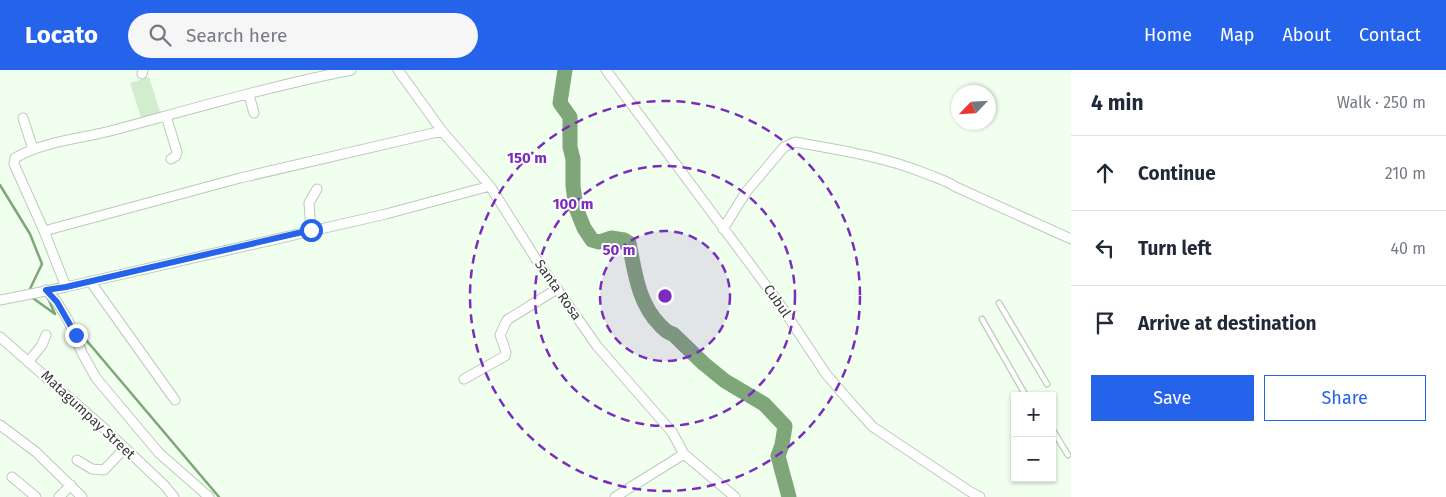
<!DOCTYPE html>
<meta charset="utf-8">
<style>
body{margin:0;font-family:"Fira Sans",sans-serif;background:#f6f6f7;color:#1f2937}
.controls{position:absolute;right:15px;bottom:15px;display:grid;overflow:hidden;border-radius:0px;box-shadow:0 1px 4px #0004}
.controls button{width:45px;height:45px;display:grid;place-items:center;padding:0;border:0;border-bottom:1px solid #e0e1e3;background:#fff;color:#1f2937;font:25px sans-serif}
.compass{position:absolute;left:951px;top:15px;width:45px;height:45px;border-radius:50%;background:#fff;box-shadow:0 1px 4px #0004;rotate:245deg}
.stop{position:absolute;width:15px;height:15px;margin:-11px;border:4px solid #2563eb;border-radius:50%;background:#fff}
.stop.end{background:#2563eb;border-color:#fff;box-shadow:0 1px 5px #0008}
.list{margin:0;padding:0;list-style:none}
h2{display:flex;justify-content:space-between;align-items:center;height:65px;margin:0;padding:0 20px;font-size:21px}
h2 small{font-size:16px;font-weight:400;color:#747a83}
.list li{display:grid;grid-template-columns:32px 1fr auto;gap:15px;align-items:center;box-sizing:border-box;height:75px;padding:0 20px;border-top:1px solid #e0e1e3}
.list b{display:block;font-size:19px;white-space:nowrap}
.list em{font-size:16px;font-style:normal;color:#747a83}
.actions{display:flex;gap:10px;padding:15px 20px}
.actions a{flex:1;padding:11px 0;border:1px solid #2563eb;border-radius:0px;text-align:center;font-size:18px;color:#2563eb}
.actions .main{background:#2563eb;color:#fff}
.icon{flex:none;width:28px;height:28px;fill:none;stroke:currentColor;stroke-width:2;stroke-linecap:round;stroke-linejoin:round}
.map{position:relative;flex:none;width:1071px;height:427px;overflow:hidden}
header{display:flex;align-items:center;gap:30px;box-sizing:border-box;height:70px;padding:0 25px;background:#2563eb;color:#fff}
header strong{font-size:24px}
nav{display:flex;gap:28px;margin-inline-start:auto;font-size:18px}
.search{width:350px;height:45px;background:#f6f6f7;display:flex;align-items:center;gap:12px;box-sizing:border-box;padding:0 18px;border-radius:28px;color:#747a83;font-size:19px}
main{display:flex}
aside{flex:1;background:#fff}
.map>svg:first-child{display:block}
.green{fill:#d2ecce}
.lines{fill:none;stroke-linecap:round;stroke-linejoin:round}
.stream{stroke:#7fa679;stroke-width:2.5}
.river{stroke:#7fa679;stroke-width:15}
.service-casing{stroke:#bbcbb8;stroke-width:7}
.minor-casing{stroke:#bbcbb8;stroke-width:11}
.service{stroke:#fff;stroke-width:4.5}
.minor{stroke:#fff;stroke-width:9}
.route{stroke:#2563eb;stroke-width:6}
.ring{fill:none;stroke:#7b2cbf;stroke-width:2.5;stroke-dasharray:9 6}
.labels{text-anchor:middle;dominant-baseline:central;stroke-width:4;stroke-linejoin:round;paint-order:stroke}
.street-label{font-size:14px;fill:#353b34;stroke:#fff}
.centre{fill:#7b2cbf;stroke:#fff;stroke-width:2.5}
.ring-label{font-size:15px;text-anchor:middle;font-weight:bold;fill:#7b2cbf;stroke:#fff;stroke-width:4;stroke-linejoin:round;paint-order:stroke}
</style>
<header>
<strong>Locato</strong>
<div class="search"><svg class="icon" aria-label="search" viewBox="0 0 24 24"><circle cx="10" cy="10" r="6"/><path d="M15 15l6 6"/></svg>Search here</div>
<nav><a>Home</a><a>Map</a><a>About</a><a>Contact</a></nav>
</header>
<main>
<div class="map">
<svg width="1071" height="427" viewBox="0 0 1071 427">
<rect width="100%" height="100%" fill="#f0ffee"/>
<!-- green -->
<path class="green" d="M149,7L161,45L142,51L130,13Z"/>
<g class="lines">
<!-- stream -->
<path class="stream" d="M0,115L30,164L42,194L28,223
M30,226L55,244L47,226
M76,258L219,427"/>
<!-- river -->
<path class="river" d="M565,0L560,33L570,47V77L573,89V116L576,138L584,158L592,170L599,172L611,168L624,170L629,173C635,202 638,233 660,255C664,259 667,263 673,264L703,293L725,311L764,334L785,356L782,375L778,386L789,427"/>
<!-- service casing -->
<g class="service-casing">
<path id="service" d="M999,233L1047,314
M982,249L1026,326
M1052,359L1068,385"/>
</g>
<!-- minor casing -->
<g class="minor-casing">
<path id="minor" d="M398,0L442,61L490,116L536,189L597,276L672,362L684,384L735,427
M606,0L779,233L826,304L851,333L873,357L969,421L980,427
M142,4L143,0
M249,25L254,43
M166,46L177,82L176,86L171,89
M23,48L33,79
M723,159L746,122L784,77L795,72C840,80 885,87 927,104C937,108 947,111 956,117L1071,169
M311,160L309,133L317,119
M44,161L240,108L442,61
M90,211L175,330
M66,217L44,161L14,94L15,88C44,71 81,69 114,60C192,39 271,16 351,0
M46,220L57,232L68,250L82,283L96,308L159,383L209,427
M0,230L66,217L386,144L490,116
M0,267L106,360L165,416L174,427
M29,291L42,275L46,265
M464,309L505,286L506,282L500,265L507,250L557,219
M0,355L36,382L82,427
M77,390L92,399L104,400L125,378
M12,407L36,427
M59,427L71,415
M615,427L684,384"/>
</g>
<!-- service -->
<use href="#service" class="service"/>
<!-- minor -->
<use href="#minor" class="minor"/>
</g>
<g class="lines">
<!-- route -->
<path class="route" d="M76,265L57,232L46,220L66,217L311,160"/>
</g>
<!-- distance rings -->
<circle cx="665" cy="226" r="65" fill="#7b2cbf" fill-opacity=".12"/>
<g class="ring">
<circle cx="665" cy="226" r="65"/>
<circle cx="665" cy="226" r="130"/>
<circle cx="665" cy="226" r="195"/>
</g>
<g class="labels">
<!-- street labels -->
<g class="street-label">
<text transform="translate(558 220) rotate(55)">Santa Rosa</text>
<text transform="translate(777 231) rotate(55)">Cubul</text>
<text transform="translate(88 345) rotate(43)">Matagumpay Street</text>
</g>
</g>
<circle cx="665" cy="226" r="8" class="centre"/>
<g class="ring-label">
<text x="527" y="93">150 m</text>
<text x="573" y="139">100 m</text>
<text x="619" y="185">50 m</text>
</g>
</svg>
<div class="controls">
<button>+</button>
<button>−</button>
</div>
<svg class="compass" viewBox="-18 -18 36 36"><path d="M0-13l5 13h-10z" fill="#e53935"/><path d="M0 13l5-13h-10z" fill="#747a83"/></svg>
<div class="stop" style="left:311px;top:160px"></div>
<div class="stop end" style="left:76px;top:265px"></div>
</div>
<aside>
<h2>4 min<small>Walk · 250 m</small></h2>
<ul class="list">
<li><svg class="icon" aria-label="ahead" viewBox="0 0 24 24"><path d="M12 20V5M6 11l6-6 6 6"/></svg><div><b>Continue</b></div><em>210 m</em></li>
<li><svg class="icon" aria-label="left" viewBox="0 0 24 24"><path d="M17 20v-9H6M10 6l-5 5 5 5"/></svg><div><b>Turn left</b></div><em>40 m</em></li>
<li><svg class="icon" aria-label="arrive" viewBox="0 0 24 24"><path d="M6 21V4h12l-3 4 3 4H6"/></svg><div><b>Arrive at destination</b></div></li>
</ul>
<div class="actions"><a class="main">Save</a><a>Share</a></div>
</aside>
</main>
